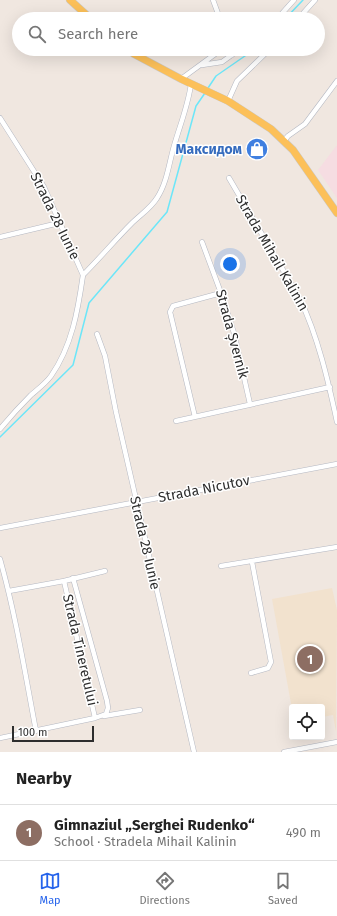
<!DOCTYPE html>
<meta charset="utf-8">
<style>
body{margin:0;font-family:"Fira Sans",sans-serif;background:#f6f6f6;color:#222}
.controls{position:absolute;right:12px;bottom:12px;display:grid;overflow:hidden;border-radius:4px;box-shadow:0 4px 16px #0002}
.controls button{width:36px;height:36px;display:grid;place-items:center;padding:0;border:0;border-bottom:1px solid #e0e0e0;background:#fff;color:#222;font:20px sans-serif}
.scale{position:absolute;left:12px;bottom:10px;width:82px;box-sizing:border-box;padding-left:4px;border:2px solid #2e2e2e;border-top:0;font-size:11px;line-height:14px;white-space:nowrap;color:#2e2e2e;-webkit-text-stroke:3px #fff;paint-order:stroke}
.you{position:absolute;left:230px;top:264px;width:14px;height:14px;margin:-10px;border:3px solid #fff;border-radius:50%;background:#1a73e8;box-shadow:0 0 0 6px #1a73e833}
.badge{display:grid;place-items:center;width:26px;height:26px;border-radius:50%;background:#2563eb;color:#fff;font-size:13px;font-weight:700}
.pin{position:absolute;translate:-50% -50%;border:2px solid #fff;box-shadow:0 1px 4px #0006}
.list{margin:0;padding:0;list-style:none}
h2{display:flex;justify-content:space-between;align-items:center;height:52px;margin:0;padding:0 16px;font-size:17px}
h2 small{font-size:13px;font-weight:400;color:#767676}
.list li{display:grid;grid-template-columns:26px 1fr auto;gap:12px;align-items:center;box-sizing:border-box;height:56px;padding:0 16px;border-top:1px solid #e0e0e0}
.list b{display:block;font-size:15px;white-space:nowrap}
.list p{margin:0;font-size:13px;white-space:nowrap;color:#767676}
.list em{font-size:13px;font-style:normal;color:#767676}
.icon{flex:none;width:22px;height:22px;fill:none;stroke:currentColor;stroke-width:2;stroke-linecap:round;stroke-linejoin:round}
.map{position:relative;flex:none;width:337px;height:752px;overflow:hidden}
.search{position:absolute;background:#fff;box-shadow:0 4px 16px #0002;left:12px;right:12px;top:12px;height:44px;display:flex;align-items:center;gap:10px;box-sizing:border-box;padding:0 14px;border-radius:22px;color:#767676;font-size:15px}
.sheet{height:108px;background:#fff}
nav{display:flex;justify-content:space-around;align-items:center;box-sizing:border-box;height:56px;border-top:1px solid #e0e0e0;background:#fff;font-size:11px;color:#767676}
nav a{display:grid;justify-items:center;gap:2px}
nav .on{color:#2563eb}
.map>svg:first-child{display:block}
.education{fill:#f2e2ce}
.medical{fill:#f6dde2}
.lines{fill:none;stroke-linecap:round;stroke-linejoin:round}
.stream{stroke:#6ce6f8;stroke-width:1.5}
.street-casing{stroke:#b4b8c2;stroke-width:5.5}
.primary-casing{stroke:#c9c9c9;stroke-width:8}
.street{stroke:#fff;stroke-width:4.5}
.primary{stroke:#fcc059;stroke-width:7}
.labels{text-anchor:middle;dominant-baseline:central;stroke-width:3;stroke-linejoin:round;paint-order:stroke}
.shop-label{font-size:14px;font-weight:bold;fill:#366cbe;stroke:#fff;text-anchor:end}
.street-label{font-size:14px;fill:#2e2e2e;stroke:#fff}
</style>
<div class="map">
<svg width="337" height="752" viewBox="0 0 337 752">
<rect width="100%" height="100%" fill="#f0e7e0"/>
<!-- education -->
<path class="education" d="M332,588L337,610L336,732L333,715L322,717V707H292V709L272,599Z"/>
<!-- medical -->
<path class="medical" d="M337,145V198L318,170Z"/>
<g class="lines">
<!-- stream -->
<path class="stream" d="M285,19L303,0
M208,88L216,76L255,49
M0,437L73,365L89,303L167,212L196,106L205,93"/>
<!-- street casing -->
<g class="street-casing">
<path id="street" d="M213,0L220,19
M277,19L294,0
M298,19L315,0
M225,49L232,55
M202,65L222,62L240,49
M181,79L222,49
M228,101L237,81L270,49
M0,118L44,187L83,275
M284,141L288,136L305,124L337,81
M229,178L300,299C318,337 328,380 337,422
M0,237L59,223
M202,242L221,293L234,333L250,404
M83,275C100,258 115,240 131,224C140,215 151,208 157,198C167,183 169,163 174,146C180,125 188,106 191,84
M97,334L105,356L116,412L194,752
M195,417L170,312L173,306L221,293
M176,421L330,387
M0,429C10,417 20,406 31,395C38,389 46,383 51,376C72,346 78,310 83,275
M0,528L337,464
M0,559C16,616 25,673 36,731
M221,566L337,547
M64,581L95,718
M9,591L64,581L105,571
M251,673L268,668L271,662L252,562
M104,716L140,710
M0,738L95,718L106,714L108,708L107,701L73,578
M284,752L337,742"/>
</g>
<!-- primary casing -->
<g class="primary-casing">
<path id="primary" d="M70,0L91,19
M127,49L134,54L181,79L228,101L271,129L293,150L337,213"/>
</g>
<!-- street -->
<use href="#street" class="street"/>
<!-- primary -->
<use href="#primary" class="primary"/>
</g>
<!-- icons -->
<defs>
<g id="shop-disc" transform="scale(1.15)"><circle r="9.5" fill="#3f7fe0" stroke="#fff"/><path d="M-5-2.5h2.3a2.7 3.5 0 0 1 5.4 0H5L5.5 6h-11ZM-1.5-2.5h3a1.5 2.3 0 0 0-3 0Z" fill="#fff"/></g>
</defs>
<g fill-rule="evenodd">
<use href="#shop-disc" x="257" y="149"/>
</g>
<g class="labels">
<!-- shop labels -->
<g class="shop-label">
<text x="242" y="149">Максидом</text>
</g>
<!-- street labels -->
<g class="street-label">
<text transform="translate(55 216) rotate(64)">Strada 28 Iunie</text>
<text transform="translate(272 253) rotate(60)">Strada Mihail Kalinin</text>
<text transform="translate(232 334) rotate(75)">Strada Șvernik</text>
<text transform="translate(204 489) rotate(-11)">Strada Nicutov</text>
<text transform="translate(145 543) rotate(77)">Strada 28 Iunie</text>
<text transform="translate(80 650) rotate(77)">Strada Tineretului</text>
</g>
</g>
</svg>
<div class="controls">
<button><svg class="icon" aria-label="locate" viewBox="0 0 24 24"><circle cx="12" cy="12" r="6"/><path d="M12 2v4M12 18v4M2 12h4M18 12h4"/></svg></button>
</div>
<div class="scale">100 m</div>
<div class="you"></div>
<div class="pin badge" style="left:310px;top:659px;background:#8d6e63">1</div>
<div class="search"><svg class="icon" aria-label="search" viewBox="0 0 24 24"><circle cx="10" cy="10" r="6"/><path d="M15 15l6 6"/></svg>Search here</div>
</div>
<section class="sheet">
<h2>Nearby<small></small></h2>
<ul class="list">
<li><span class="badge" style="background:#8d6e63">1</span><div><b>Gimnaziul „Serghei Rudenko“</b><p>School · Stradela Mihail Kalinin</p></div><em>490 m</em></li>
</ul>
</section>
<nav>
<a class="on"><svg class="icon" aria-label="map" viewBox="0 0 24 24"><path d="M3 6l6-2 6 2 6-2v14l-6 2-6-2-6 2zM9 4v14M15 6v14"/></svg>Map</a>
<a><svg class="icon" aria-label="directions" viewBox="0 0 24 24"><path d="M12 3l9 9-9 9-9-9zM9 14v-3h6M13 9l2 2-2 2"/></svg>Directions</a>
<a><svg class="icon" aria-label="saved" viewBox="0 0 24 24"><path d="M7 4h10v16l-5-4-5 4z"/></svg>Saved</a>
</nav>
